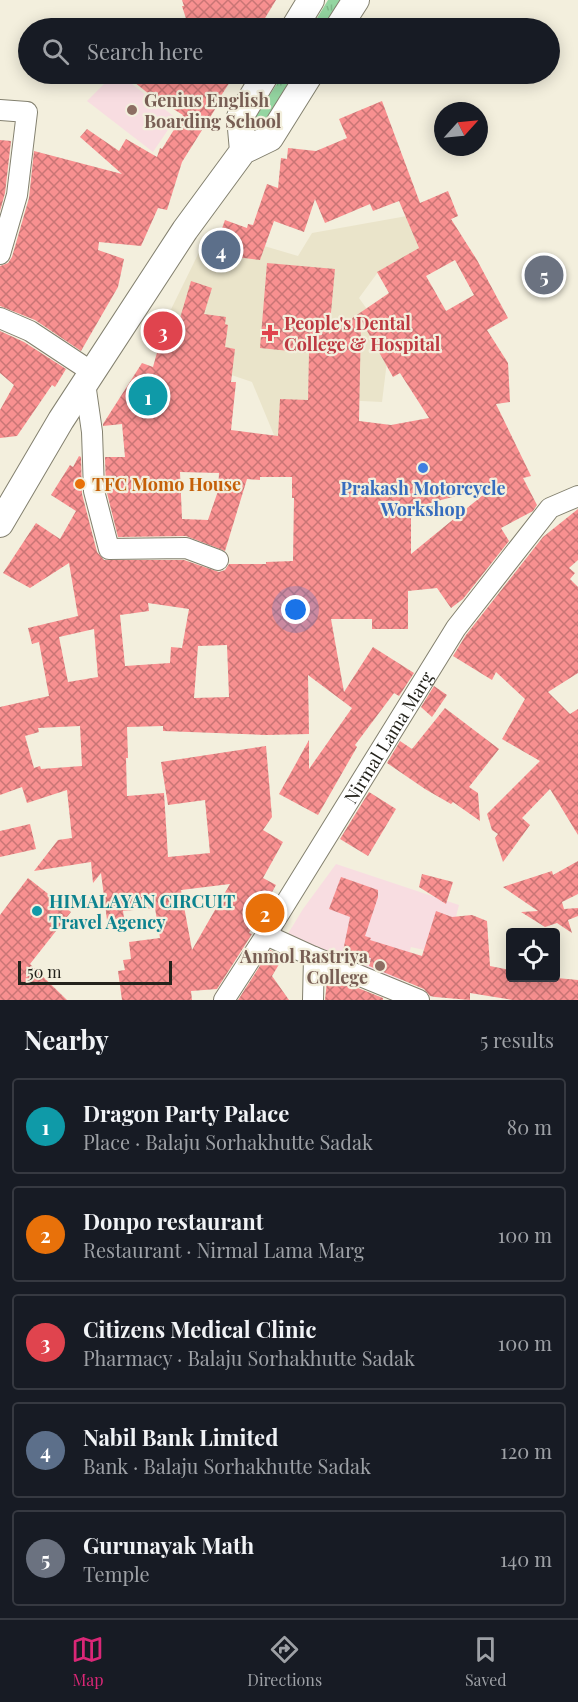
<!DOCTYPE html>
<meta charset="utf-8">
<style>
body{margin:0;font-family:"Playfair Display",serif;background:#242831;color:#f1f3f6}
.controls{position:absolute;right:18px;bottom:18px;display:grid;overflow:hidden;border-radius:6px;box-shadow:0 3px 15px #0003}
.controls button{width:54px;height:54px;display:grid;place-items:center;padding:0;border:0;border-bottom:2px solid #363941;background:#171b24;color:#f1f3f6;font:30px sans-serif}
.compass{position:absolute;left:434px;top:102px;width:54px;height:54px;border-radius:50%;background:#171b24;box-shadow:0 3px 15px #0003;rotate:63deg}
.scale{position:absolute;left:18px;bottom:15px;width:154px;box-sizing:border-box;padding-left:6px;border:3px solid #24231c;border-top:0;font-size:16px;line-height:21px;white-space:nowrap;color:#24231c;-webkit-text-stroke:4px #f3efdd;paint-order:stroke}
.you{position:absolute;left:296px;top:610px;width:21px;height:21px;margin:-15px;border:4px solid #fff;border-radius:50%;background:#1a73e8;box-shadow:0 0 0 9px #1a73e833}
.badge{display:grid;place-items:center;width:39px;height:39px;border-radius:50%;background:#db2777;color:#fff;font-size:20px;font-weight:700}
.pin{position:absolute;translate:-50% -50%;border:3px solid #fff;box-shadow:0 2px 6px #0006}
.list{margin:0;padding:0;list-style:none}
h2{display:flex;justify-content:space-between;align-items:center;height:78px;margin:0;padding:0 24px;font-size:26px}
h2 small{font-size:20px;font-weight:400;color:#9ea1a6}
.list li{display:grid;grid-template-columns:39px 1fr auto;gap:18px;align-items:center;box-sizing:border-box;height:96px;margin:0 12px 12px;padding:0 12px;border:2px solid #363941;border-radius:6px}
.list b{display:block;font-size:22px;white-space:nowrap}
.list p{margin:0;font-size:20px;white-space:nowrap;color:#9ea1a6}
.list em{font-size:20px;font-style:normal;color:#9ea1a6}
.icon{flex:none;width:33px;height:33px;fill:none;stroke:currentColor;stroke-width:2;stroke-linecap:round;stroke-linejoin:round}
.map{position:relative;flex:none;width:578px;height:1000px;overflow:hidden}
.search{position:absolute;background:#171b24;box-shadow:0 3px 15px #0003;left:18px;right:18px;top:18px;height:66px;display:flex;align-items:center;gap:15px;box-sizing:border-box;padding:0 21px;border-radius:33px;color:#9ea1a6;font-size:22px}
.sheet{height:618px;background:#171b24}
nav{display:flex;justify-content:space-around;align-items:center;box-sizing:border-box;height:84px;border-top:2px solid #363941;background:#171b24;font-size:16px;color:#9ea1a6}
nav a{display:grid;justify-items:center;gap:3px}
nav .on{color:#db2777}
.map>svg:first-child{display:block}
.built{fill:#eae4ca}
.education{fill:#f8dde1}
.grass{fill:url(#grass-tufts)}
.building{fill:url(#building-cross-hatch);fill-rule:evenodd}
.lines{fill:none;stroke-linecap:round;stroke-linejoin:round}
.minor-casing{stroke:#83806f;stroke-width:22}
.major-casing{stroke:#83806f;stroke-width:28}
.minor{stroke:#fff;stroke-width:20}
.major{stroke:#fff;stroke-width:26}
.education-dot{fill:#8d6e63;stroke:#f3efdd;stroke-width:2}
.health-dot{fill:#e0444e;stroke:#f3efdd;stroke-width:2}
.shop-dot{fill:#3f7fe0;stroke:#f3efdd;stroke-width:2}
.food-dot{fill:#e8710a;stroke:#f3efdd;stroke-width:2}
.culture-dot{fill:#0f9aa8;stroke:#f3efdd;stroke-width:2}
.labels{text-anchor:middle;dominant-baseline:central;stroke-width:4.5;stroke-linejoin:round;paint-order:stroke}
.education-label{font-size:18px;font-weight:bold;fill:#785e54;stroke:#f3efdd;text-anchor:start}
.health-label{font-size:18px;font-weight:bold;fill:#be3a42;stroke:#f3efdd;text-anchor:start}
.food-label{font-size:18px;font-weight:bold;fill:#c56008;stroke:#f3efdd;text-anchor:start}
.shop-label{font-size:18px;font-weight:bold;fill:#366cbe;stroke:#f3efdd}
.street-label{font-size:18px;fill:#24231c;stroke:#f3efdd}
.culture-label{font-size:18px;font-weight:bold;fill:#0d838f;stroke:#f3efdd;text-anchor:start}
</style>
<div class="map">
<svg width="578" height="1000" viewBox="0 0 578 1000">
<defs>
<pattern id="grass-tufts" width="24" height="20" patternUnits="userSpaceOnUse" patternTransform="scale(1.5)"><rect width="24" height="20" fill="#94d5a1"/><path d="M3 7l-1-3M5 7V3M7 7l1-3M15 17l-1-3M17 17v-4M19 17l1-3" fill="none" stroke="#7fb78a"/></pattern>
<pattern id="building-cross-hatch" width="8" height="8" patternUnits="userSpaceOnUse" patternTransform="scale(1.5)"><rect width="8" height="8" fill="#f89090"/><path d="M0 0l8 8M0 8l8-8" fill="none" stroke="#c97575"/></pattern>
</defs>
<rect width="100%" height="100%" fill="#f3efdd"/>
<!-- built -->
<path class="built" d="M407,216L420,251L378,272L359,298L374,319L388,353L382,402L321,399L281,452L252,382L152,348L210,230L298,256L312,233Z"/>
<!-- education -->
<path class="education" d="M114,74H119L176,118L153,152L87,101Z
M336,864L459,905L446,955L411,947L400,984L286,937L303,909Z"/>
<!-- grass -->
<path class="grass" d="M328,0H342L325,28H311Z
M283,74H298L261,134L250,126Z"/>
<!-- building -->
<path class="building" d="M182,0H276L259,28H189L182,6H184Z
M124,74H235L217,102L219,103L182,162L167,210L158,208L141,246L99,242L98,250L124,259L118,287L81,351L35,320L0,306V266L8,263L12,257L29,198L34,151L122,174L80,137L87,129L119,151L126,139L157,157L160,148L162,149L183,115L149,94Z
M382,101L420,203L448,191L458,216L451,219L477,260L508,318L487,330L508,363L510,402L496,404L531,476L523,478L537,505L533,511L501,528L509,541L463,599L451,608L437,588L408,591V629H372V619H331L344,692L373,647L414,673L399,696L394,693L355,745L357,747L318,815L279,794L309,740V769L352,708L308,675L309,734L266,735L163,731V726L127,727L128,758H126L127,796L164,793L168,857L210,853L205,800L168,805L161,762L266,746L272,817L263,830L283,842L263,878L276,885L249,933L252,934L217,989L191,991L192,1000H122L118,971L125,970L123,960L131,959L129,942L160,938L155,908L123,911L124,918L107,920L101,873L93,883L91,862L34,871L58,840L72,838L67,790L27,803L22,787L0,795V707L49,696L39,642L32,644L28,628L78,616L69,563L30,588L3,573L36,523L60,539L76,511L51,495L70,465L73,467L79,456L81,457L82,494L97,552L104,560H184L219,572L225,570L229,564H266V562L293,561L294,498H292V477H260V480L247,479L225,551L186,536L118,537L106,489L105,457H125L122,424L103,426V424L142,363L153,367L163,331L175,335L191,281L212,288L204,314L226,317L225,324L228,325L225,347L235,349L231,382H236L231,430L278,436L280,399L308,400L309,353L260,348L267,263L335,269L329,334L389,293L377,272L419,248L399,201L373,211L370,204L325,223L315,199L304,232L274,221L260,260L213,254L225,220L247,228L248,224L253,225L267,184L278,188L281,158L287,159L288,148L316,151L347,138L339,119ZM455,260L474,295L446,311L426,276ZM361,320L393,377L400,373L429,418L391,425L359,421ZM180,472L219,473L218,491L208,520L182,519ZM494,486L411,554V508ZM148,603L189,609L182,648L171,647L170,663L125,666L120,615L149,611ZM94,629L98,677L68,682L59,637ZM227,645L229,697L194,698L198,646ZM80,726L82,766L41,769L40,766L34,768L25,736L39,732L38,728ZM230,884L192,950L181,890Z
M0,140L11,141L5,193L0,211Z
M0,331L24,342L66,369L55,387L52,385L17,436L0,438V410L14,385L0,373Z
M578,509V560L569,568L575,573L570,579L578,587V673L548,692L570,714L578,709V835L550,789L522,818L530,825L503,862L495,838L498,834L492,830L487,814L540,761L502,739L525,699L496,672L492,680L453,656L466,635L543,537Z
M434,686L447,695L432,717L421,707Z
M445,708L499,749L469,787L478,793L480,821L453,802L451,804L425,789L387,763L400,741L412,749Z
M369,792L396,809L368,856L340,839Z
M30,824L36,849L0,857V831Z
M578,861V894L562,902L564,909L578,908V916L568,920L572,933L557,923L545,927L521,912L538,911L503,887L552,871L553,875Z
M422,874L453,882L446,904L419,887Z
M341,877L378,890V897L365,936L371,938L370,940L422,956L436,911L452,917L472,915L487,921L490,966L510,970V978H557L578,980V1000H513L470,993V1000L435,997L430,996L424,989L369,966L371,958L343,951L350,917L329,909Z
M28,878L71,912L30,964L67,1000H0V915Z
M270,950L284,956L272,976L289,1000H238Z
M327,981L353,986L383,998V1000H325Z"/>
<g class="lines">
<!-- minor casing -->
<g class="minor-casing">
<g id="minor">
<path d="M0,110L27,112L17,195L0,254"/>
<path d="M0,318L30,331L92,372"/>
<path d="M85,383L92,432L94,491L109,549L186,548L218,560"/>
<path d="M266,935L314,957L419,1000"/>
<path id="s1" d="M224,1000L266,935L456,628L550,508L578,496"/>
<path d="M313,1000L314,957"/>
</g>
</g>
<!-- major casing -->
<g class="major-casing">
<path id="major" d="M294,28L311,0
M338,28L356,0
M243,151L240,117L266,74
M0,524L61,420L185,230L243,151L270,138L310,74"/>
</g>
<!-- minor -->
<use href="#minor" class="minor"/>
<!-- major -->
<use href="#major" class="major"/>
</g>
<!-- markers -->
<g class="education-dot">
<circle cx="132" cy="110" r="6"/>
<circle cx="380" cy="966" r="6"/>
</g>
<path class="health-dot" d="M267 324h6v6h6v6h-6v6h-6v-6h-6v-6h6z"/>
<circle class="shop-dot" cx="423" cy="468" r="6"/>
<circle class="food-dot" cx="80" cy="484" r="6"/>
<circle class="culture-dot" cx="37" cy="911" r="6"/>
<g class="labels">
<!-- education labels -->
<g class="education-label">
<text x="144" y="100">Genius English<tspan x="144" dy="21">Boarding School</tspan></text>
<text x="368" y="956" text-anchor="end">Anmol Rastriya<tspan x="368" dy="21">College</tspan></text>
</g>
<!-- health labels -->
<g class="health-label">
<text x="284" y="323">People's Dental<tspan x="284" dy="21">College &amp; Hospital</tspan></text>
</g>
<!-- food labels -->
<g class="food-label">
<text x="92" y="484">TFC Momo House</text>
</g>
<!-- shop labels -->
<g class="shop-label">
<text x="423" y="488">Prakash Motorcycle<tspan x="423" dy="21">Workshop</tspan></text>
</g>
<!-- street labels -->
<g class="street-label">
<text stroke="none"><textPath href="#s1" startOffset="310">Nirmal Lama Marg</textPath></text>
</g>
<!-- culture labels -->
<g class="culture-label">
<text x="49" y="901">HIMALAYAN CIRCUIT<tspan x="49" dy="21">Travel Agency</tspan></text>
</g>
</g>
</svg>
<div class="controls">
<button><svg class="icon" aria-label="locate" viewBox="0 0 24 24"><circle cx="12" cy="12" r="6"/><path d="M12 2v4M12 18v4M2 12h4M18 12h4"/></svg></button>
</div>
<svg class="compass" viewBox="-18 -18 36 36"><path d="M0-13l5 13h-10z" fill="#e53935"/><path d="M0 13l5-13h-10z" fill="#9ea1a6"/></svg>
<div class="scale">50 m</div>
<div class="you"></div>
<div class="pin badge" style="left:148px;top:396px;background:#0f9aa8">1</div>
<div class="pin badge" style="left:265px;top:913px;background:#e8710a">2</div>
<div class="pin badge" style="left:163px;top:331px;background:#e0444e">3</div>
<div class="pin badge" style="left:221px;top:250px;background:#5c6f8a">4</div>
<div class="pin badge" style="left:544px;top:275px;background:#6b7280">5</div>
<div class="search"><svg class="icon" aria-label="search" viewBox="0 0 24 24"><circle cx="10" cy="10" r="6"/><path d="M15 15l6 6"/></svg>Search here</div>
</div>
<section class="sheet">
<h2>Nearby<small>5 results</small></h2>
<ul class="list">
<li><span class="badge" style="background:#0f9aa8">1</span><div><b>Dragon Party Palace</b><p>Place · Balaju Sorhakhutte Sadak</p></div><em>80 m</em></li>
<li><span class="badge" style="background:#e8710a">2</span><div><b>Donpo restaurant</b><p>Restaurant · Nirmal Lama Marg</p></div><em>100 m</em></li>
<li><span class="badge" style="background:#e0444e">3</span><div><b>Citizens Medical Clinic</b><p>Pharmacy · Balaju Sorhakhutte Sadak</p></div><em>100 m</em></li>
<li><span class="badge" style="background:#5c6f8a">4</span><div><b>Nabil Bank Limited</b><p>Bank · Balaju Sorhakhutte Sadak</p></div><em>120 m</em></li>
<li><span class="badge" style="background:#6b7280">5</span><div><b>Gurunayak Math</b><p>Temple</p></div><em>140 m</em></li>
</ul>
</section>
<nav>
<a class="on"><svg class="icon" aria-label="map" viewBox="0 0 24 24"><path d="M3 6l6-2 6 2 6-2v14l-6 2-6-2-6 2zM9 4v14M15 6v14"/></svg>Map</a>
<a><svg class="icon" aria-label="directions" viewBox="0 0 24 24"><path d="M12 3l9 9-9 9-9-9zM9 14v-3h6M13 9l2 2-2 2"/></svg>Directions</a>
<a><svg class="icon" aria-label="saved" viewBox="0 0 24 24"><path d="M7 4h10v16l-5-4-5 4z"/></svg>Saved</a>
</nav>
